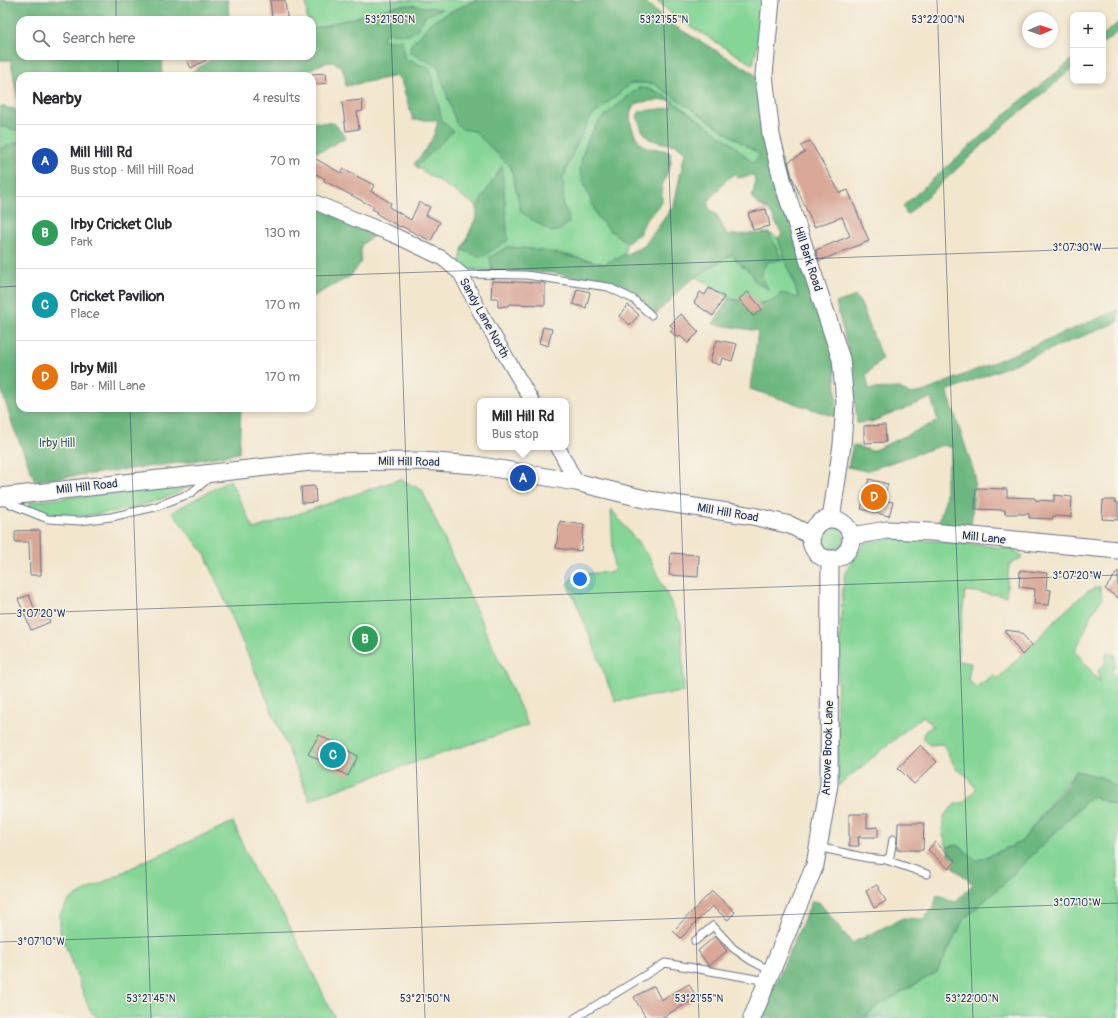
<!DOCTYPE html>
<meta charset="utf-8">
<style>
body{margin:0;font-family:Pangolin,sans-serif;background:#f2f2f3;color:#2b2b33}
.controls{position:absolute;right:12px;top:12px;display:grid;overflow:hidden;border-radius:8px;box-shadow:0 2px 6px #0003}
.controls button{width:36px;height:36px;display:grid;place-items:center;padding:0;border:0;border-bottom:1px solid #e1e1e2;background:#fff;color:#2b2b33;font:20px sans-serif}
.compass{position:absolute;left:1022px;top:12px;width:36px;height:36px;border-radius:50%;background:#fff;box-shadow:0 2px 6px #0003;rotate:88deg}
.you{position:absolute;left:580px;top:579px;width:14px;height:14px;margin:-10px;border:3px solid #fff;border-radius:50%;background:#1a73e8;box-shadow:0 0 0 6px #1a73e833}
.badge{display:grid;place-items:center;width:26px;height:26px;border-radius:50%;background:#2563eb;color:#fff;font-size:13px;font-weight:700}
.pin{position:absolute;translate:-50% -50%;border:2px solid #fff;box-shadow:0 1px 4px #0006}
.popup{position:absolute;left:477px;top:398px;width:92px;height:52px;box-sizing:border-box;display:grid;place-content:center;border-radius:8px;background:#fff;filter:drop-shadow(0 1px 3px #0005);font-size:13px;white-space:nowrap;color:#7c7c81}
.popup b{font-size:15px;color:#2b2b33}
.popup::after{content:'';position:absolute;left:50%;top:100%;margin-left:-8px;border:8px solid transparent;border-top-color:#fff}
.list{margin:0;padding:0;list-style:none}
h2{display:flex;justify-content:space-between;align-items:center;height:52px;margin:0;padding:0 16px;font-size:17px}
h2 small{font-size:13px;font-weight:400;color:#7c7c81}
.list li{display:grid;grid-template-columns:26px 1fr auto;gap:12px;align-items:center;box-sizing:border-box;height:72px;padding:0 16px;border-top:1px solid #e1e1e2}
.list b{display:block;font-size:15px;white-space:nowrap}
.list p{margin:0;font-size:13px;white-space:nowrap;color:#7c7c81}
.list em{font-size:13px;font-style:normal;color:#7c7c81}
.icon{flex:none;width:22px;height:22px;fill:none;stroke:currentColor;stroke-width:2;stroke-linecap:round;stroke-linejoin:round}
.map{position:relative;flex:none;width:1118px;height:1018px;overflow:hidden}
.search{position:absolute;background:#fff;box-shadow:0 2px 6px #0003;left:16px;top:16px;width:300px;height:44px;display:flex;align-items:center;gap:10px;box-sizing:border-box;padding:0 14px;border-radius:12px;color:#7c7c81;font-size:15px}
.panel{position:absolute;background:#fff;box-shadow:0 2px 6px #0003;left:16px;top:72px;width:300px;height:340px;border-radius:12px}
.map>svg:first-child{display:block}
.green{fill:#85d696;stroke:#50827a}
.forest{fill:#6cb77f;stroke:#44736e}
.building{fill:#d8a798}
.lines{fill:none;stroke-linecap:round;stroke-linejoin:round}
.service-casing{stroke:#666f85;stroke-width:9}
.minor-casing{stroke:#666f85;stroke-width:16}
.tertiary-casing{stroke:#666f85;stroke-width:19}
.service{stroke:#fff;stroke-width:7}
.minor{stroke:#fff;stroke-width:14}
.tertiary{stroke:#fff;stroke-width:17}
.ticks{fill:none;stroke:#1b2f5e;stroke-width:1;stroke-opacity:0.45}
.labels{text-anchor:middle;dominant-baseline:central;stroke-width:3;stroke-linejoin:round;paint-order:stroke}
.street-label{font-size:12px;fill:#1b2f5e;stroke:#f7f3e8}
.park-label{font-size:12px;fill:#36596c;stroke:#f7f3e8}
.ticks-label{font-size:10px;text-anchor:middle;fill:#1b2f5e;stroke:#f7f3e8;stroke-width:3;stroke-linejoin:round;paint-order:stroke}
</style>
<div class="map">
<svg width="1118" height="1018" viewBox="0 0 1118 1018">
<rect width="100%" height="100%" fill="#f7f3e8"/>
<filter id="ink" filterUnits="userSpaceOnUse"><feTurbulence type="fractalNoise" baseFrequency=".025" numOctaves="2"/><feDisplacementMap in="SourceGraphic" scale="8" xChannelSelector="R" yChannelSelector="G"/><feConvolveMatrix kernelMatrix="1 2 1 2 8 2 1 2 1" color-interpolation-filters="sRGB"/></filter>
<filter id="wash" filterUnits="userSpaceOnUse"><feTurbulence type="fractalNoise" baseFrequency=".012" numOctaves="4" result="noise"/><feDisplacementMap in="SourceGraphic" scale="16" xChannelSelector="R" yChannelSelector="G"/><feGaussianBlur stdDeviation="0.9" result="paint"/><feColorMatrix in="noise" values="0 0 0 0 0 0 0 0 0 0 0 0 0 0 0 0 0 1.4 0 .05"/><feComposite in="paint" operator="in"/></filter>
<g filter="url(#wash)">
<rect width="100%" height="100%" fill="#f2e6cd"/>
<!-- green -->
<path class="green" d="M306,0H477L452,11L430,23L422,34L438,67L456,123L462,129L474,131L511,167L521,212L568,214L563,206V179L573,152L590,118L631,83H653L760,155L753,163L731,143L671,100L660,93L648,89L638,88L599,121L590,135L583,153L580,170L587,191L597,216L608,229L627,242L624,255L604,264L561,254L490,257L492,270H469L459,267L462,250L477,215V206L417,167L453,131L442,121L430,69L404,58L402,40L383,41V36L388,33L410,34L418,28L425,16L441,9L397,6L312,29V20H307Z
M656,0H767L753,65L677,18Z
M0,126L20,131V141L0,149Z
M769,233L778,238L799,299L775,300L753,305L729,298L696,277L732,254L738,262L751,273L754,280L768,288C760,278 760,273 767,262L782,259Z
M400,479L422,490L528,725L392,770L322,795L310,801L205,554L172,512L230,480L254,529Z
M194,483C187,487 179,492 172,495C131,511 71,525 29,508V502Z
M611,509L649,557L681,624L684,692L615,701C599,662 586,621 567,584L576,574L614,572Z
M820 538a12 12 0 1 1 24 0a12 12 0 1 1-24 0Z
M894,539L955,542L1013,549L1023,557L1009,565L1006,596L965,591L957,661L971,663L968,680L976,687L994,675L997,679L1034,643L1053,622L1086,592L1100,586L1102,599L1091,614L1083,636L1075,651L1100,682L1098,671L1105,663L1107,652L1115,655V665L1111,672L1118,678V788L1101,777L1075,771L1021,842L977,861L958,845L947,847L942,831L944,816L955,804L964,802L976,789L966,775L956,769L943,744L930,745L922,739L925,731L933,726L923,716L838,786L837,700L842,597L845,572L865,542Z
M1092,796L1118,807V1018H863L880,1004L937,972L964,919L1003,884Z
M233,822L255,873L284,915L335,1018H98L90,1011L60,931V914L70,899L147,860Z"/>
<!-- forest -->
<path class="forest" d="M0,0H228L229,20H20V56H172L162,61L163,76H20V104L18,103L11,60H0Z
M477,0H638L646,2L666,21L752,72L758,79L834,350L837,409L836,417L750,389L758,331L713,324L729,298L753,305L775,300L781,293L799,298L778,238L782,234L769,210L757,204L752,198L755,184L754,175L738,178L734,174L726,180L708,202L709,209L717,215L727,235L769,233L782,260L767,262C759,274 761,278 769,290L754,280L751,273L738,262L732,254L687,283L655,315L637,297L619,288L595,281L554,273L492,270L490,257L507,247L525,248L561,254L604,264L644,246L674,205L685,152L677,145L663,143L649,139L642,130L637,116L640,111L671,108V100C662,101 647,100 639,103C623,108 632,133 640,142C642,144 645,146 647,148L659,149L670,152L671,163L662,186V202L646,220L639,234L627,242L608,229L597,216L587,191L580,170L583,153L590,135L599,121L638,88L648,89L660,93L671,100L731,143L753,163L760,155L653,83H631L590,118L573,152L563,179V206L568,214L569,223L560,230L551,232L521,212L511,167L474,131L462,129L456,123L438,67L410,52L411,44L422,34L430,23L452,11Z
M409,5L442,9L425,16L418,28L410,34L388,33L383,36V41L402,40L404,58L430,69L442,121L453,131L417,167L414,164C426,150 435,138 438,120H413L401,81L397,76L346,86C345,81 345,74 343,70C333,54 315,67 303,74V76H185L217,56H241V60L259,63L270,56H312V29L397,6Z
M1118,23V32L1103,43V35Z
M1073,59V68L999,130L907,215L903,206L1017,104Z
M0,106L14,109L20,113V131L0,126Z
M312,122L334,123L346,137L326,149L314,152L312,157Z
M20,141V408H241L239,453L186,462L35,481L13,426L0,386V149Z
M502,166L508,240L482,257L462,250L477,215V206Z
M312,205L346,219L374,236L361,245V262L351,276L312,297Z
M856,296L862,306L882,359L866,375L869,389L900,388L909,394L923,392L1118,310V322L947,391L975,475L971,528L937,527L946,497V478L953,448L943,445L866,471L848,467L853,445L872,451L938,421L931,398L871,422L857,423L852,366L836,303Z
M1075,771L1101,777L1118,788V807L1092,796L1003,884L964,919L937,972L880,1004L863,1018H760L812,901L819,902L852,943L903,918L924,919L934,907L937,894L955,902L973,884L954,868L947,847L958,845L977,861L1021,842L1069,782Z"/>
<g id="blocks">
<!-- building -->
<path class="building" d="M270,0H285L287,17L272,18Z
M185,56H214L191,68Z
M326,73L327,83L312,85V74Z
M362,100L363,111L357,112L359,129L346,131L342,102Z
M810,141L840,193L848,190L869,241L819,261L816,250L850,236L842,217L814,227L792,177L788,162L805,152L801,146Z
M312,157L341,173L343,169L374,185L371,191L391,203L389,207L411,220L419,202L430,207L426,215L440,222L431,241L401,226L400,227L377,214L378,212L372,209L374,207L324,181L325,179L312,172Z
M766,209L770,226L753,230L748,213Z
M492,281L545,283V305L509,304L508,306L498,307V298H491Z
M709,288L724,297L713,316L694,303L700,292L705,295Z
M577,289L590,292L586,308L573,304Z
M748,292L762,309L753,316L739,299Z
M628,305L639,315L630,325L619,316Z
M681,314L699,332L688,343L680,336L678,338L670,331L673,328L670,325Z
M543,327L552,329L548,346L539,343Z
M717,340L737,344L732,361L722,358L720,365L710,362L714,346L715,347Z
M885,425L886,442L864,443V426Z
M869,479L888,484L883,500L893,502L889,516L861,509Z
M315,486L316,502L302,503L301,487Z
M976,488L1007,489V497L1035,498V500L1054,501V495L1072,497L1071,517L1053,516V519L1029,518V514H1005V510L975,509Z
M1103,500H1115V502L1118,503V520L1102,519Z
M560,521L584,525L581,551L556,548Z
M40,530L41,575H30L29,542H15V531Z
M671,553L699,555L698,577L669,575Z
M1020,570L1047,573L1046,589L1051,590L1049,605L1034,604L1035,589L1019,587Z
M1118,571V598L1105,589Z
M29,595L37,615L45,611L50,622L31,630L18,599Z
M1004,630L1020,632L1032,645L1022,655Z
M319,735L358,756L348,776L308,754Z
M921,745L937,762L914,784L898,768Z
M849,814H867V828L878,827V837H858L859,846H849Z
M898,823H924L923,850H897Z
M935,842L956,861L949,869L928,850Z
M877,885L886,901L874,908L866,891Z
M712,891L735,912L728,920L712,906L681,938L673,931Z
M715,936L727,951L709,966L698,951Z
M689,984L697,998L661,1018H646L634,997L654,986L661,1000Z"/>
</g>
</g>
<g filter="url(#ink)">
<use href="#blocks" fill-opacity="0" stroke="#666f85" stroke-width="1"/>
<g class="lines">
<!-- service casing -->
<g class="service-casing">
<path id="service" d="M461,274L526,275L608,287L633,299L651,315
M3,501L48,519L80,521L111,517L155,507L191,493L210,477
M818,847L867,858L886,860L890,856L893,839
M886,860L927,874
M695,941L713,926L733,948L750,960L771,971
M575,1018L665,963L767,981"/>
</g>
<!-- minor casing -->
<g class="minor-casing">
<path id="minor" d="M312,201L359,221L396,236L442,258L461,274L481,314L532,401
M558,447L576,482"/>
</g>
<!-- tertiary casing -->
<g class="tertiary-casing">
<path id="tertiary" d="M771,0L764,75L771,135L783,183L841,359L845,403L842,445L831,519
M0,497L311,462L422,461L475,465L576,482L649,500L753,516L790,525L812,536
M811 539a20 20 0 1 1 40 0a20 20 0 1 1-40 0Z
M851,536L887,530L932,532L1118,550
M752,1018L815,865L829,785L830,559"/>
</g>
<!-- service -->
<use href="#service" class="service"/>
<!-- minor -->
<use href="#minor" class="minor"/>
<!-- tertiary -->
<use href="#tertiary" class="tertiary"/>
</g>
</g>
<!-- ticks -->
<path class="ticks" d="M116,0V20M390,0L425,1018M663,0L699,1018M937,0L973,1018M118,56V76M312,276L1118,248M0,287L20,286M130,408L151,1018M0,614L1118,575M0,942L1118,903"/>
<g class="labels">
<!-- street labels -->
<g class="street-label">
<text transform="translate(808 259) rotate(72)">Hill Bark Road</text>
<text transform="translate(484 318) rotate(61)">Sandy Lane North</text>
<text transform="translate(409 462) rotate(1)">Mill Hill Road</text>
<text transform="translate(87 487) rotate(-6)">Mill Hill Road</text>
<text transform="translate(728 513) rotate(10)">Mill Hill Road</text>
<text transform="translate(984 538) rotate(6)">Mill Lane</text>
<text transform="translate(828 748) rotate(-88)">Arrowe Brook Lane</text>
</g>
<!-- park labels -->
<g class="park-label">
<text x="57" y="443">Irby Hill</text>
</g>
</g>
<g class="ticks-label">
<text x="390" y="23">53°21'50"N</text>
<text x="664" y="23">53°21'55"N</text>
<text x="938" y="23">53°22'00"N</text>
<text x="1077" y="251">3°07'30"W</text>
<text x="1077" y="579">3°07'20"W</text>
<text x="41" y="617">3°07'20"W</text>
<text x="1077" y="906">3°07'10"W</text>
<text x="41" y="945">3°07'10"W</text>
<text x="151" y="1002">53°21'45"N</text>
<text x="425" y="1002">53°21'50"N</text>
<text x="699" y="1002">53°21'55"N</text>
<text x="972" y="1002">53°22'00"N</text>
</g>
</svg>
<div class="controls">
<button>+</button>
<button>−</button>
</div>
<svg class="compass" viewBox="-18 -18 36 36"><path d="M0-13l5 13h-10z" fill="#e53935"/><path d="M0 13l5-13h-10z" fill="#7c7c81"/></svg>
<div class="you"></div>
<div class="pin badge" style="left:523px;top:478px;background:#1a4fb4">A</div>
<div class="popup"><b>Mill Hill Rd</b>Bus stop</div>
<div class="pin badge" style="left:365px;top:639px;background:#2e9e5b">B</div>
<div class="pin badge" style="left:333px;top:755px;background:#0f9aa8">C</div>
<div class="pin badge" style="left:874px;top:497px;background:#e8710a">D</div>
<div class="search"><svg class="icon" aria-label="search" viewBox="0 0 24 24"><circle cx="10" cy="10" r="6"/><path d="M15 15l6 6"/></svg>Search here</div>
<section class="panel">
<h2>Nearby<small>4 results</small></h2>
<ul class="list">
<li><span class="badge" style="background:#1a4fb4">A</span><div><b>Mill Hill Rd</b><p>Bus stop · Mill Hill Road</p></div><em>70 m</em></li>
<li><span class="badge" style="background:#2e9e5b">B</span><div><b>Irby Cricket Club</b><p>Park</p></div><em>130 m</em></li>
<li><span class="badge" style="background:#0f9aa8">C</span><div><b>Cricket Pavilion</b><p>Place</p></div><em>170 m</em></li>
<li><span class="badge" style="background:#e8710a">D</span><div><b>Irby Mill</b><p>Bar · Mill Lane</p></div><em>170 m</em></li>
</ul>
</section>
</div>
